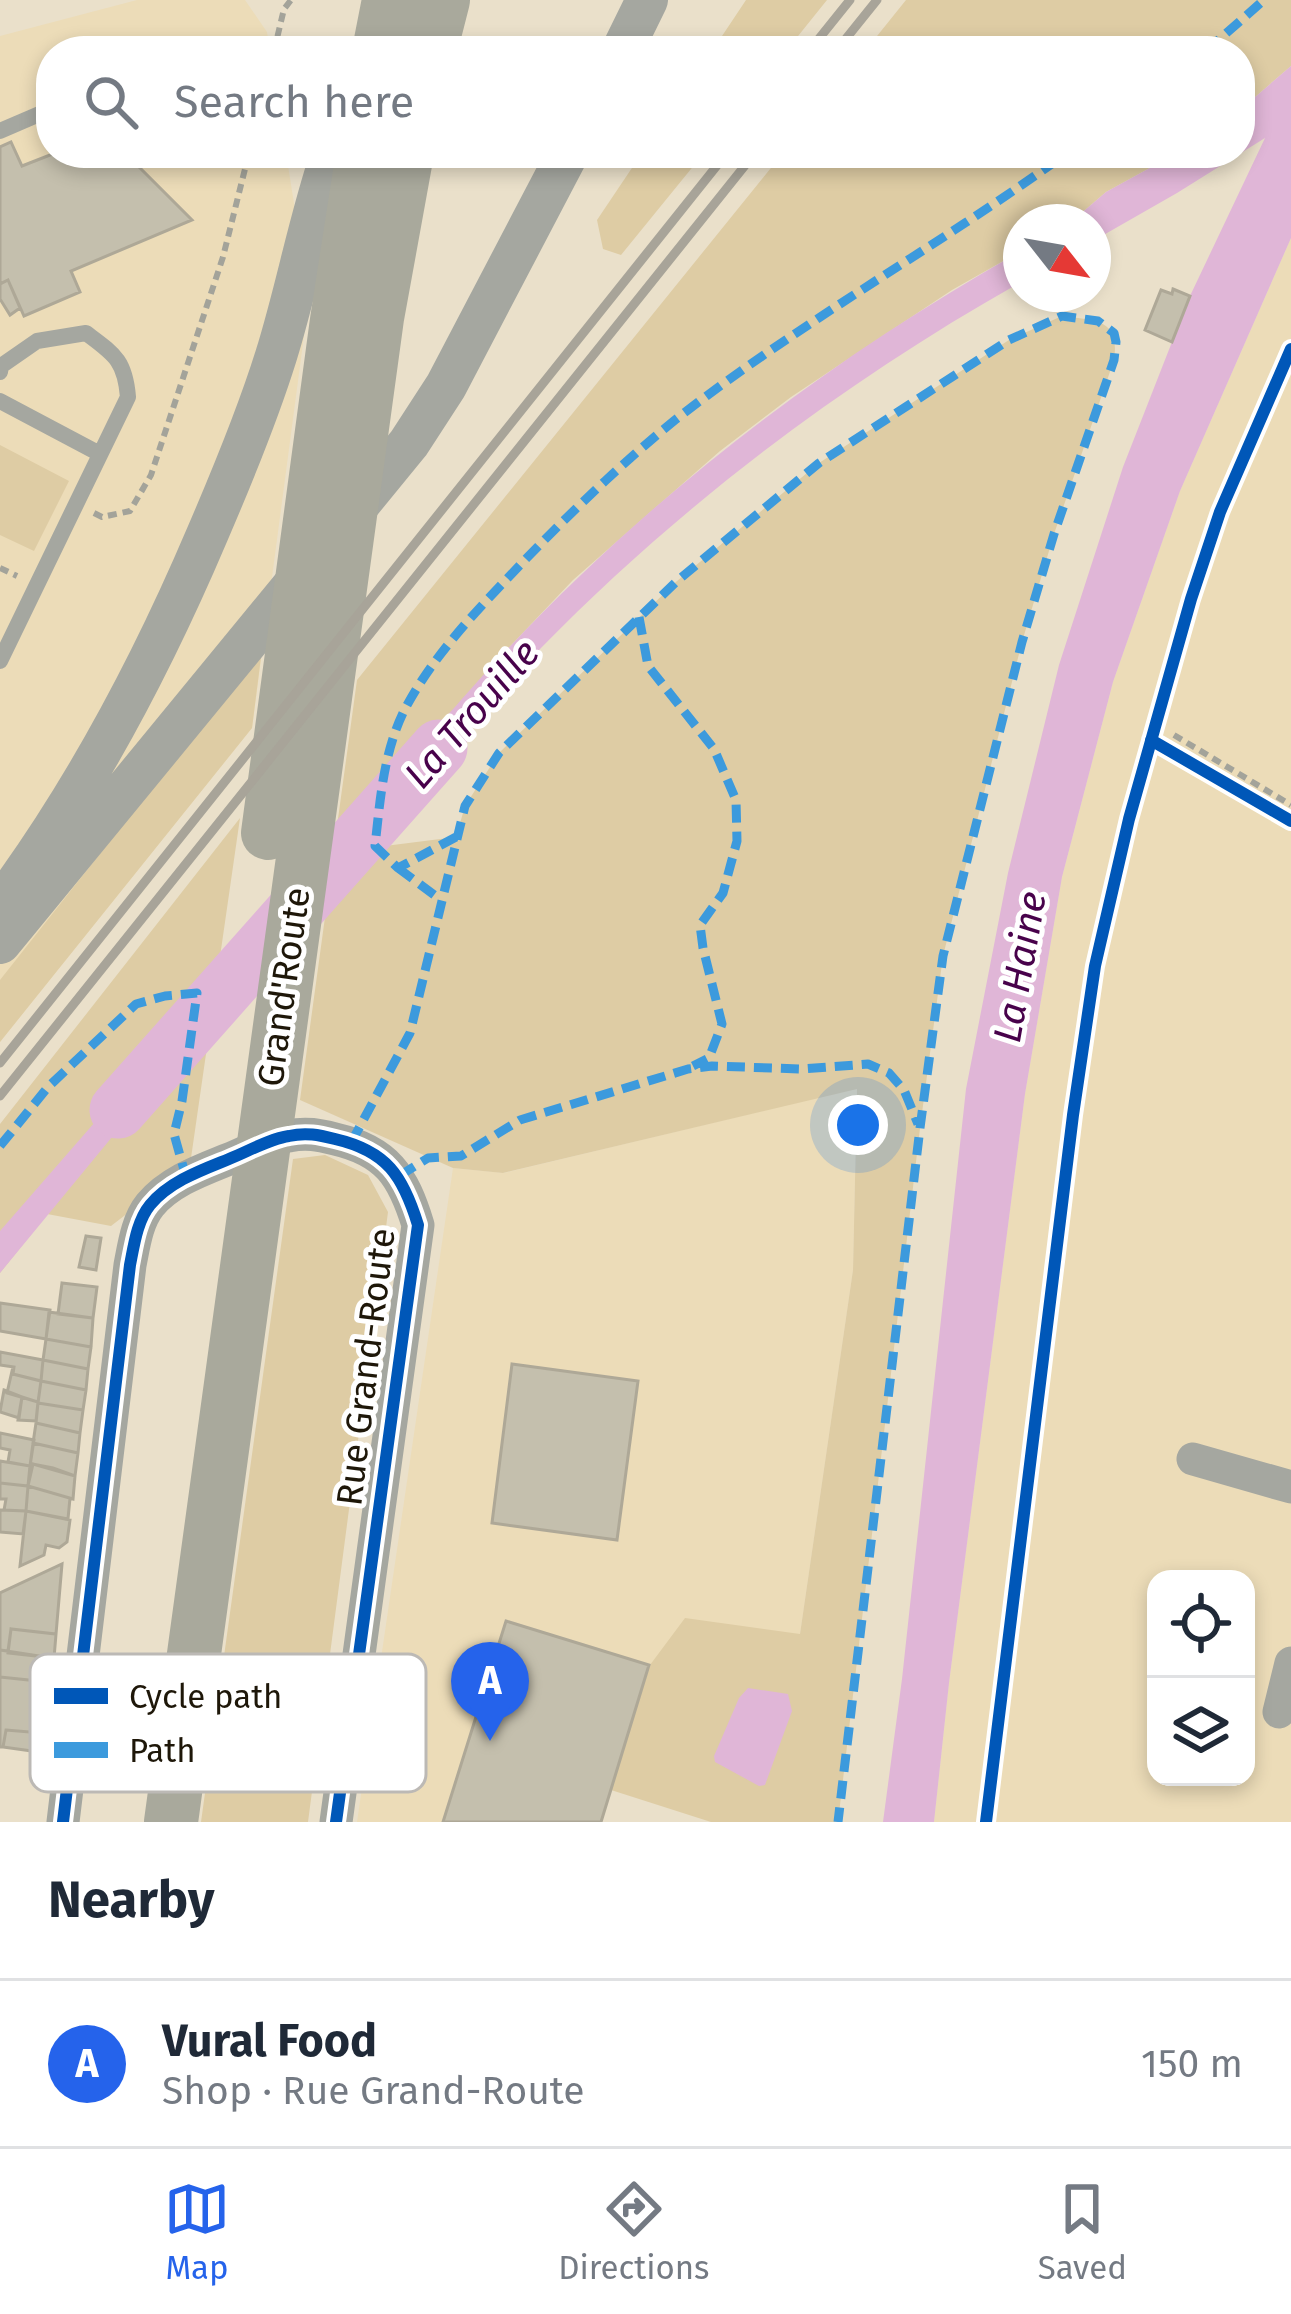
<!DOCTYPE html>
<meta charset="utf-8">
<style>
body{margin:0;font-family:"Fira Sans",sans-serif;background:#f6f6f7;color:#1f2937}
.controls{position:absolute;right:36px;bottom:36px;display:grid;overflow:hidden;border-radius:24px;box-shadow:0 6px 18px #0003}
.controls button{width:108px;height:108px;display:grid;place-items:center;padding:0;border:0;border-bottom:3px solid #e0e1e3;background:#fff;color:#1f2937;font:60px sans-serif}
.compass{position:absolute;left:1003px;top:204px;width:108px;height:108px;border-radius:50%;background:#fff;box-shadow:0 6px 18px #0003;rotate:121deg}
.you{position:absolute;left:858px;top:1125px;width:42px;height:42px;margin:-30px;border:9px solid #fff;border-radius:50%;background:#1a73e8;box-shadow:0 0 0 18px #1a73e833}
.badge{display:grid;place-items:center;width:78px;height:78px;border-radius:50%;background:#2563eb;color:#fff;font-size:39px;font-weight:700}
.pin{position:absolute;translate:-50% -99px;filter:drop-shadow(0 3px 6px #0008)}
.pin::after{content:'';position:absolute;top:63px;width:42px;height:36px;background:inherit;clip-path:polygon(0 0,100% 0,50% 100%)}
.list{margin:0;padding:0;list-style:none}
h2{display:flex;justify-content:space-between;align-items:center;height:156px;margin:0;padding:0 48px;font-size:51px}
h2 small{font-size:39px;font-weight:400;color:#747a83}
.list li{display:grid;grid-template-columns:78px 1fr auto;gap:36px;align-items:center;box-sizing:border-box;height:168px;padding:0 48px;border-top:3px solid #e0e1e3}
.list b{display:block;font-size:45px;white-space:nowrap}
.list p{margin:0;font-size:39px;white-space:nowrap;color:#747a83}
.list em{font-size:39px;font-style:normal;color:#747a83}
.icon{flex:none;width:66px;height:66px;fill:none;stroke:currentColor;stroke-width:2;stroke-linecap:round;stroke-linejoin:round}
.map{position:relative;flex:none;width:1291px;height:1822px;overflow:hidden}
.search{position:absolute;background:#fff;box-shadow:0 6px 18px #0003;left:36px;right:36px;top:36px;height:132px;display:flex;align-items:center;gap:30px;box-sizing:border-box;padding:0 42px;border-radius:48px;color:#747a83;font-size:45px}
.sheet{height:324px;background:#fff}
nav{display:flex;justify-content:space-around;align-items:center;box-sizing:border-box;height:168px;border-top:3px solid #e0e1e3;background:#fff;font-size:33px;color:#747a83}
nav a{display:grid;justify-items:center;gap:6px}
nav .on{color:#2563eb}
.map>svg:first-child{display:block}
.built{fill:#ecdcb8;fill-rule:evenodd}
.green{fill:#decca4}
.water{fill:#e0b6d7}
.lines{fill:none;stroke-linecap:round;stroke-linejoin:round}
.river{stroke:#e0b6d7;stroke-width:57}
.building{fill:#c4bfad;stroke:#aea897;stroke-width:3}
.path{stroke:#a3a39a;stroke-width:6;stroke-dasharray:9 6;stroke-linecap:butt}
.service{stroke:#a5a7a0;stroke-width:16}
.minor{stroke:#a5a7a0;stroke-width:33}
.tertiary{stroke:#a5a7a0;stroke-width:42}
.primary{stroke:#a9a99c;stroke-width:54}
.rail{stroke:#a8a499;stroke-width:9}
.quiet{stroke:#3c9add;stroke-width:9;stroke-dasharray:18 9;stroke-linecap:butt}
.cycleway-casing{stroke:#fff;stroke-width:20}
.cycleway{stroke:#0057b8;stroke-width:12}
.labels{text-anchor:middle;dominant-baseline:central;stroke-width:10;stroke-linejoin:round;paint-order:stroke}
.street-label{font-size:36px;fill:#1e1709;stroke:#fff}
.water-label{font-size:39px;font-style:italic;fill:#48024b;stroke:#fff}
.key{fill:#fff;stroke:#bcb9b5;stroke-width:3}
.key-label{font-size:33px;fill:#1e1709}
</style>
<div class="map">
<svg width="1291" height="1822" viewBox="0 0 1291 1822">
<rect width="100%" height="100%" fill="#eae0ca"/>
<!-- built -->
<path class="built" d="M137,0H245L267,32L270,51H51V153H286L309,298L252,728L0,1042V36Z
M1291,238V1822H934L949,1683L1025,1094L1062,877L1113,682L1180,491ZM1156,1579H1246V1777H1156Z
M857,1088L853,1270L800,1634L650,1665L601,1822H357L453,1168L504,1173Z"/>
<!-- green -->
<path class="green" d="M746,0H827L786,51H712Z
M906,0H1291V66L1240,110V51H865Z
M642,153H704L621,255L603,249L597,220Z
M783,153H1177L1106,192L1071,222H1021V251L952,290L791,397L720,451L573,580L498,659L334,848L357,680Z
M1062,316C1096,321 1120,318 1114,360L1054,534L1022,642L943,956L920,1128L838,1822H711L611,1790L650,1665L685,1618L800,1634L853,1270L857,1089L503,1173L453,1168L300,1100L329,888L385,846L456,837L465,806L499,753L677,581L819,463L1009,340Z
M0,445L69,481L34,551L0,535Z
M262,649L252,728L0,1042V980Z
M240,818L190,1165L111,1226L47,1214L0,1273V1124Z
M325,1155L368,1175L388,1212L308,1822H201L293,1159Z"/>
<!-- water -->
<path class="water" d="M1291,66V238L1180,491L1113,682L1062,877L1025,1094L949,1683L934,1822H883L902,1679L966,1089L1008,873L1059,665L1123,467L1190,296L1265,138L1177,193L1093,241V222H1071L1106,192L1177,153H1240V110Z
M1021,251V282C845,381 682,504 541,648C485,705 435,768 384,828C386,815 385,796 390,783C396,767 447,717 461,700C622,517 809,371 1021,251Z
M170,1036L168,1082L131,1114L0,1273V1231Z
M748,1688L788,1694L792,1711L765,1785L759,1786L715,1762L714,1756L739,1698Z"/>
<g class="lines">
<!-- river -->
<path class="river" d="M118,1110L439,748"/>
</g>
<!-- building -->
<path class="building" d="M11,142L22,166L55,153H125L192,220L71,271L80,292L24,316L8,280L0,284V147Z
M8,280L20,308L10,315L0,299V284Z
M1173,289L1190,296L1172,342L1145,330L1161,290L1172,294Z
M86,1236L101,1238L96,1270L79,1267Z
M62,1283L97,1287L93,1318L58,1314Z
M0,1303L50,1310L46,1339L0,1331Z
M49,1312L93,1318L91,1347L46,1339Z
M46,1339L91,1347L88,1369L43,1360Z
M0,1352L43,1360L41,1381L13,1374L14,1367L0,1365Z
M43,1360L88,1369L86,1390L41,1381Z
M512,1364L638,1381L617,1540L492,1523Z
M12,1371L13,1374L41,1381L38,1402L7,1393Z
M41,1381L86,1390L83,1410L38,1403Z
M4,1390L22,1397L19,1418L0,1412Z
M22,1397L38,1402L36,1421L18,1420Z
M38,1403L83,1410L80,1433L36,1423Z
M36,1423L80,1433L78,1453L33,1443Z
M0,1433L34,1440L30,1466L8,1462L10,1450L0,1448Z
M33,1443L78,1453L75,1476L53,1468L33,1464L30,1466Z
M0,1461L30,1466L28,1486L0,1483Z
M33,1464L75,1476L73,1499L28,1486Z
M0,1483L28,1486L26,1511L4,1510L6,1499H0Z
M28,1486L70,1498L68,1519L26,1511Z
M0,1510L26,1511L23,1534L0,1532Z
M26,1511L70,1520L67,1542L59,1548L46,1545L44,1555L20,1566Z
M62,1564L56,1634L11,1629L8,1651L0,1650V1593Z
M506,1621L649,1665L601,1822H443Z
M11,1629L56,1634L54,1658L8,1653Z
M0,1650L52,1658L48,1682L0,1677Z
M0,1677L48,1682L42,1733L6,1730L3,1747H0Z
M6,1730L42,1733L39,1752L3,1747Z"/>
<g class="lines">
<!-- path -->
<path class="path" d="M274,51L284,9L291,0
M94,513L102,517L130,511L151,475L223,257L249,153
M0,568L17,576
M1174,735L1291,805"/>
<!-- service -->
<path class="service" d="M189,51L204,45
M0,131L51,109
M0,372L1,366L37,341L86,333C114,354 125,360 128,397L0,661
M0,401L100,454
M986,1822L1073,1115L1095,966L1129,819L1191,599L1220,512L1291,349"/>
<!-- minor -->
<path class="minor" d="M1193,1459L1291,1487
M1279,1712L1291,1663
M63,1822L130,1265C134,1245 137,1221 150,1205C170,1181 202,1170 229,1159C249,1151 269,1139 289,1136C306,1132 319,1135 335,1139C387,1151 403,1176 418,1225L336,1822"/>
<!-- tertiary -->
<path class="tertiary" d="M622,51L647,0
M346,520L409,443L446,386L568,153
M8,895C89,784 153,662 207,535C232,477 257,417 276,356C297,289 309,220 332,153
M0,943L307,569"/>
<!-- primary -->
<path class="primary" d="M379,51L389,0
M430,51L443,0
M268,833L337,320L363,153
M171,1822L377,318L407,153"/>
<!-- rail -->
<path class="rail" d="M809,51L850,0
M836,51L877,0
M0,1063L727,153
M0,1096L755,153"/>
<!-- quiet -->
<path class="quiet" d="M1206,51L1264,0
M639,617L648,666L714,749L736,800L737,841L723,893L700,925L703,948L722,1024L709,1058L693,1066
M456,837L398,868L375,846C380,802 383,755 403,713C431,657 479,608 522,563C570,513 621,464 675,420C800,322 939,246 1067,153
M398,868L441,900
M351,1143L410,1033L465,806L499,753L677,581L819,463L1009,340L1062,316L1098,321L1114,333L1116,342L1114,360L1054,534L1022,642L943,956L920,1128L838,1822
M0,1146L48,1087L136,1004L165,996L197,993L182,1101L174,1134L186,1177
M399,1176L428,1158L461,1156L520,1120L688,1069L712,1066L801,1069L868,1064L889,1073L904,1090L918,1124"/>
<!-- cycleway casing -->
<g class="cycleway-casing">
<path id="cycleway" d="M1151,740L1291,821
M63,1822L130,1265C134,1245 137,1221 150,1205C170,1181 202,1170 229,1159C249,1151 269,1139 289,1136C306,1132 319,1135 335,1139C387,1151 403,1176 418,1225L336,1822
M986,1822L1073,1115L1095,966L1129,819L1191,599L1220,512L1291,349"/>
</g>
<!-- cycleway -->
<use href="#cycleway" class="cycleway"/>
</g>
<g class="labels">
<!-- street labels -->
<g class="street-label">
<text transform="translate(284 987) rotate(-82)">Grand'Route</text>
<text transform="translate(366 1367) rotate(-83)">Rue Grand-Route</text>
</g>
<!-- water labels -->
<g class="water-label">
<text transform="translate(472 714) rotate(-49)">La Trouille</text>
<text transform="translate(1020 967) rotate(-80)">La Haine</text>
</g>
</g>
<!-- legend -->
<rect x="30" y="1654" width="396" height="138" rx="18" class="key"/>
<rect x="54" y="1688" width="54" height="16" fill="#0057b8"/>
<rect x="54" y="1742" width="54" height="16" fill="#3c9add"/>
<g class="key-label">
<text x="129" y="1708">Cycle path</text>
<text x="129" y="1762">Path</text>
</g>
</svg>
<div class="controls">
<button><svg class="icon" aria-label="locate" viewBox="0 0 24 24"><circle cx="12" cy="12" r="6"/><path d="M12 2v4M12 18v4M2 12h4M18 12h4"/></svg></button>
<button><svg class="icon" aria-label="layers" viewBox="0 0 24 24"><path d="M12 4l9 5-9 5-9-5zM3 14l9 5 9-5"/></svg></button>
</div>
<svg class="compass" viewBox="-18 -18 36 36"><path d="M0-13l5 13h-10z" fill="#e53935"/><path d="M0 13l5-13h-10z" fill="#747a83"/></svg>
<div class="you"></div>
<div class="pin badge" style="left:490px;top:1741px">A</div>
<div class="search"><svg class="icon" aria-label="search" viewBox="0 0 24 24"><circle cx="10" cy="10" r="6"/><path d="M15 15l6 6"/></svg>Search here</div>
</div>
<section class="sheet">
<h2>Nearby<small></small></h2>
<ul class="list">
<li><span class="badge">A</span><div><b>Vural Food</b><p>Shop · Rue Grand-Route</p></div><em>150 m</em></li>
</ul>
</section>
<nav>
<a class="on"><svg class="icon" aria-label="map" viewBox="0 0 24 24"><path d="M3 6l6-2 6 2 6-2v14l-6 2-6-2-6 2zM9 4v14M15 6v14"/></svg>Map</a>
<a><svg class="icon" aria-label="directions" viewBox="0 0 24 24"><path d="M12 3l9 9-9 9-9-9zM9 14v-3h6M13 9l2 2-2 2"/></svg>Directions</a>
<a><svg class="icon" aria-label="saved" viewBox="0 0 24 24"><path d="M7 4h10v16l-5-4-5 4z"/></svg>Saved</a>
</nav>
